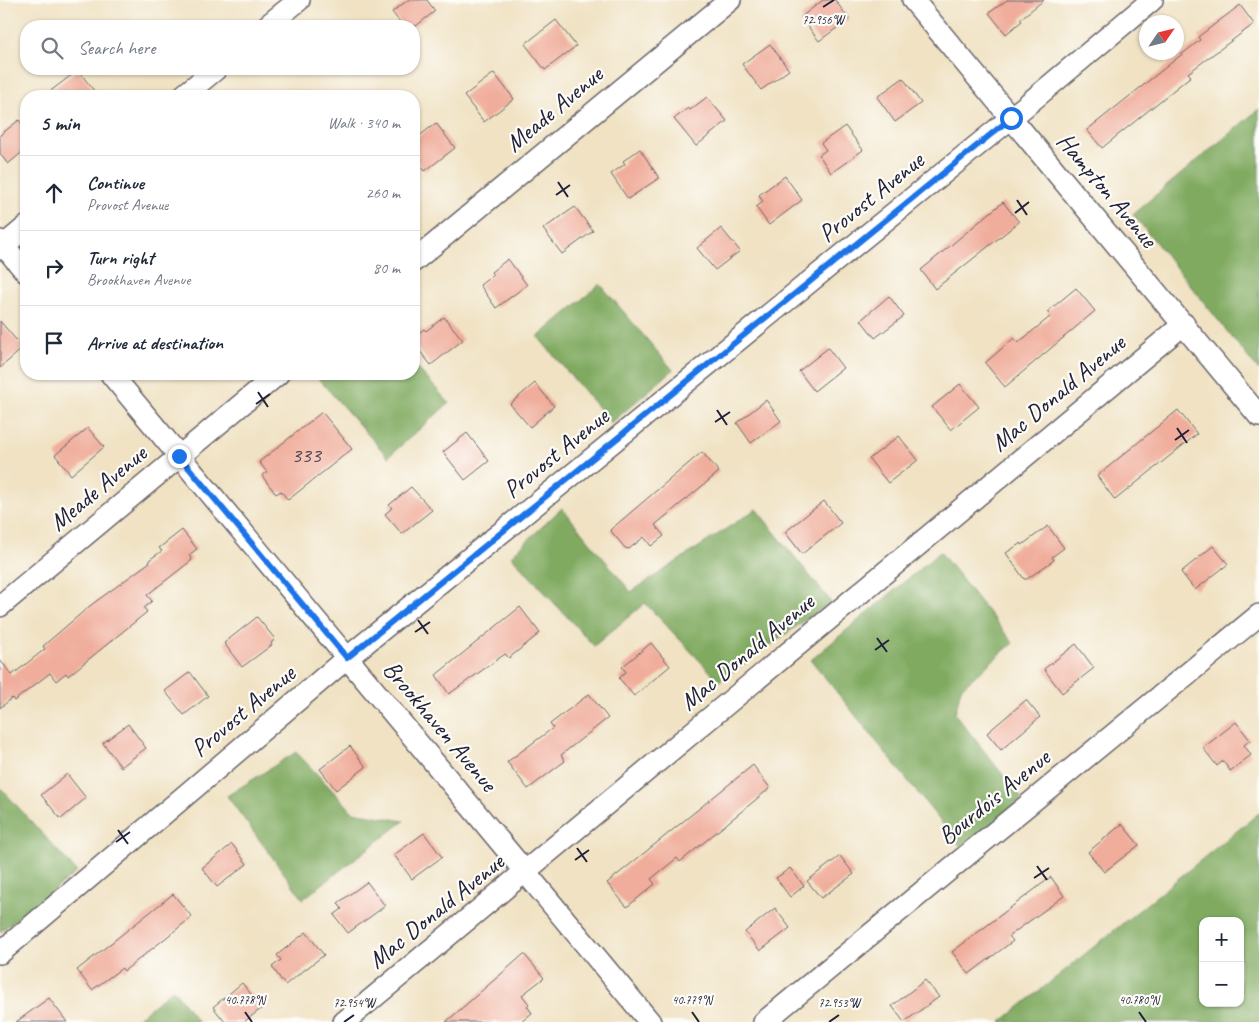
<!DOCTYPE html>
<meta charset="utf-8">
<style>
body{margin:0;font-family:Caveat,sans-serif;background:#f2f2f3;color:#1f2937}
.controls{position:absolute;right:15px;bottom:15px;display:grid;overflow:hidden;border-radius:10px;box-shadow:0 1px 4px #0004}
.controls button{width:45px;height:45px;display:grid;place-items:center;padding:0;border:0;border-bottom:1px solid #e0e1e3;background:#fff;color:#1f2937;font:25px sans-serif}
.compass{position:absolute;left:1139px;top:15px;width:45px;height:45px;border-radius:50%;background:#fff;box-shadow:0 1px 4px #0004;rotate:55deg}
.stop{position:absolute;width:15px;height:15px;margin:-11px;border:4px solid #1a73e8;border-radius:50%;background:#fff}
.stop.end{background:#1a73e8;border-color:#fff;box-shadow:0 1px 5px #0008}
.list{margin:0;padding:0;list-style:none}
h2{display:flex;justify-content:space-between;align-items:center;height:65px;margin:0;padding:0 20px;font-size:21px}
h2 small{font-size:16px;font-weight:400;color:#747a83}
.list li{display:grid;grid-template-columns:32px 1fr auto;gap:15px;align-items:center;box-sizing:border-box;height:75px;padding:0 20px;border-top:1px solid #e0e1e3}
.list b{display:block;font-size:19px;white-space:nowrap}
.list p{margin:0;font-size:16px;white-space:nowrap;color:#747a83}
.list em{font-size:16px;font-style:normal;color:#747a83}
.icon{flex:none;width:28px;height:28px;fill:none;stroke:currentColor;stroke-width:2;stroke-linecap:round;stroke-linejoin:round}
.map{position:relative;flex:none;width:1259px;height:1022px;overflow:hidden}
.search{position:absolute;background:#fff;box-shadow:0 1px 4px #0004;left:20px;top:20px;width:400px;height:55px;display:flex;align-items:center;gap:12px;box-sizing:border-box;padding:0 18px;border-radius:20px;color:#747a83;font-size:19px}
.panel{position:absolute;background:#fff;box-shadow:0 1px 4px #0004;left:20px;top:90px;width:400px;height:290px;border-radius:20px}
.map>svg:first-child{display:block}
.forest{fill:#80aa61;stroke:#51664e;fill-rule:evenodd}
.building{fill:#f0ad9b}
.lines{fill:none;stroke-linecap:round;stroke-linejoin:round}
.minor-casing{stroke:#6a656b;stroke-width:24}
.minor{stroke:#fff;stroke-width:21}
.route{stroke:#1a73e8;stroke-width:6}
.ticks{fill:none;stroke:#22223b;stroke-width:2}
.labels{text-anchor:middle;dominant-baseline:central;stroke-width:4.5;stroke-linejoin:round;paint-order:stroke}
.number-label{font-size:22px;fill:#564553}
.street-label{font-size:25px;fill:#22223b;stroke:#fdfcf7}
.ticks-label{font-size:12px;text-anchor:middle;fill:#22223b;stroke:#fdfcf7;stroke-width:4.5;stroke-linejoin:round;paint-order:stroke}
</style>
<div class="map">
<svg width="1259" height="1022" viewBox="0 0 1259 1022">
<rect width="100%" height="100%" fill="#fdfcf7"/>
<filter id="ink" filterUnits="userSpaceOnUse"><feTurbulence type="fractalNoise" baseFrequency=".02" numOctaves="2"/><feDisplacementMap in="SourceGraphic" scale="10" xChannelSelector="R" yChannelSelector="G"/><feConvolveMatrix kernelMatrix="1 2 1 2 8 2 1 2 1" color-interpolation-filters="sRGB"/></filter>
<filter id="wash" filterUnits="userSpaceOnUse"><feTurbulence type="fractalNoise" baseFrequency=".0096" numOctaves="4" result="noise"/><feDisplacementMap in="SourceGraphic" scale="20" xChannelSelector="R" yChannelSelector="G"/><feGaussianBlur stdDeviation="1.12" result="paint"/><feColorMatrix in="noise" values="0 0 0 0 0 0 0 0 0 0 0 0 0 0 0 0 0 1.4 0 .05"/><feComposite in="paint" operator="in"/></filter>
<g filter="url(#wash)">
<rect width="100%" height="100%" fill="#f0e2c3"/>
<!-- forest -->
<path class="forest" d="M1259,109V371L1133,214Z
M600,284L673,370L611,423L538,337Z
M414,364L449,403L388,457L314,374H414Z
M562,508L631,592L756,509L831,602L719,681L645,603L594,646L511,556Z
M940,552L1013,643L961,688L955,714L1022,799L962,848L811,660Z
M296,752L353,812L404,821L303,899L227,796Z
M0,787L77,872L0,932Z
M1259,813V1022H1001ZM1203,921H1240V1003H1203Z
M173,989L198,1022H133Z"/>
<g id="blocks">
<!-- building -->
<path class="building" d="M408,0H427L435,11L416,26H403L392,12Z
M823,0H835L849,19L819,41L801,17Z
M1007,0H1044L1020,19L1022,21L1006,34L989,13Z
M1240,5L1254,24L1188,73L1191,76L1102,148L1087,130L1200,40L1198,37Z
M556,20L576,46L545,70L525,44Z
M770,44L789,70L761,90L742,64Z
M78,70L98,96H44Z
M494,73L514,99L484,122L464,96Z
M903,78L921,103L895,122L877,97Z
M707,97L727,121L696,146L674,119L688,108L690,110Z
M19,120L26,129V149L8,164L0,154V135Z
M436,123L455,148L425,171L414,157V140Z
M845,126L863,150L831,173L819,155L826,150L821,143Z
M640,149L659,178L628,199L611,174L625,164L623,161Z
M785,176L802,200L769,225L756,207L763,202L759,195Z
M1003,202L1019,222L935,289L921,270Z
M575,207L593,231L562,254L543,229Z
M721,228L740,251L715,270L697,248Z
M508,259L527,285L496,308L480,285L493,275L491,272Z
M1076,288L1095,311L1005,387L985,363L1014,338L1018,343L1051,316L1047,312Z
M889,296L904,316L875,338L861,320Z
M444,317L463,340L431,365L414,344V337L424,329L426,331Z
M0,321L23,348L0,368Z
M828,348L843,368L814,391L799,371Z
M535,383L554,406L530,427L510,404Z
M960,384L979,407L951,430L932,407Z
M766,400L781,421L751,443L737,423Z
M1178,410L1197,434L1115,500L1097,476Z
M322,412L352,449L288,500L281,491L276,494L262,476L267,472L259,462Z
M88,428L104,447L71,475L55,455Z
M467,433L489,461L465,480L443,452Z
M899,436L918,460L888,483L869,459Z
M702,452L719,472L655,525L664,536L651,546L644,537L629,549L625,548L610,530Z
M411,487L432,510L402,534L385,514L392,508L389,505Z
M824,501L841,523L802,554L785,532Z
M1048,526L1064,548L1052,557L1054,560L1027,579H1024L1006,553L1021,543L1022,545Z
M182,530L197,549L189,555L192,560L147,595L152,601L144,608L147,612L68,676L66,673L56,681L50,673L14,701L12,698L0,708V660L12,675L45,649L43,646L91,605L150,562L149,560L162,551L159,548Z
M1213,546L1228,564L1195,590L1181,572Z
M520,607L540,633L509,658L505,654L449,694L436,675Z
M257,617L275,639L271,643L272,645L242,667L224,643Z
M651,643L670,666L634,696L619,678L626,672L622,667Z
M1076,644L1094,668L1062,693L1044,669Z
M190,672L208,696L184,715L165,691Z
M589,694L608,718L561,755L565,761L528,789L507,762L553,728L550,724Z
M1026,700L1040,717L1001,750L987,733Z
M1236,722L1250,740L1244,745L1251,755L1230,771L1223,761L1217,766L1203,748Z
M128,724L146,748L121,767L103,743Z
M350,746L366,767L336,790L320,769Z
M753,765L770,788L680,862L677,858L651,879L655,884L627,907L607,883Z
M67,774L86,798L61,819L41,795Z
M1122,824L1139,845L1104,872L1088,852Z
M424,833L442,857L412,879L394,855Z
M232,844L247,864L217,887L202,868Z
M840,856L854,874L821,898L807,881Z
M790,868L804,886L790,897L776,878Z
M1051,877L1064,896L1009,936L1013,941L969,974L952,952Z
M367,882L385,906L348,933L334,915L342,909L338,903Z
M173,894L192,917L124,971L122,968L92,990L77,970Z
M775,908L790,928L760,951L745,932Z
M306,932L324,955L285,985L272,967L281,960L277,955Z
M524,954L544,978L522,995L529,1004L527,1006L532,1013L521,1022H446Z
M925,980L939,997L904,1022L892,1006Z
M242,983L262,1008L244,1022H225L213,1007Z
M49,998L67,1022H16Z"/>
</g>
</g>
<g filter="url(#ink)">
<use href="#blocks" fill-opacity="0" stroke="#6a656b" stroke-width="1"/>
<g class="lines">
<!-- minor casing -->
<g class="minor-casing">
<path id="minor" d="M913,0L1259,416
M267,26L299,0
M183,96L216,69
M0,241L26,272
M0,249L26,227
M414,261L730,0
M111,374L650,1022
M0,606L278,374
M0,953L347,658L1011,118L1152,0
M344,1022L1184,324
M764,1022L1259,615"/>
</g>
<!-- minor -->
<use href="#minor" class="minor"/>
</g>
</g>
<g class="lines" filter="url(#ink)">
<!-- route -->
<path class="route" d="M179,456L347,658L1011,118"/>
</g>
<!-- ticks -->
<path class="ticks" d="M823,7L834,0M558,182L568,197M556,195L570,185M1017,200L1027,215M1015,213L1029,202M258,392L268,407M256,404L270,394M717,410L727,425M715,422L730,412M1177,428L1187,443M1175,440L1189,430M418,620L428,634M415,632L430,622M877,638L887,652M875,650L889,640M118,830L128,844M116,842L130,832M577,848L587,862M575,860L589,850M1037,866L1047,880M1034,878L1049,868M245,1012L252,1022M692,1012L699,1022M1139,1012L1146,1022M344,1022L354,1015M829,1022L839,1015"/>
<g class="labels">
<!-- number labels -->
<g class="number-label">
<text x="306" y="455">333</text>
</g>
<!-- street labels -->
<g class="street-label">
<text transform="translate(554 109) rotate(-40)">Meade Avenue</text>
<text transform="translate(1107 190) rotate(50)">Hampton Avenue</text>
<text transform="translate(871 197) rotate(-39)">Provost Avenue</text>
<text transform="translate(1058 393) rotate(-40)">Mac Donald Avenue</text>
<text transform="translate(556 453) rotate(-39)">Provost Avenue</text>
<text transform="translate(98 488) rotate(-40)">Meade Avenue</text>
<text transform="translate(747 652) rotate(-40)">Mac Donald Avenue</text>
<text transform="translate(243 711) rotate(-40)">Provost Avenue</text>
<text transform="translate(440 726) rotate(50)">Brookhaven Avenue</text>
<text transform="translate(994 797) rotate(-39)">Bourdois Avenue</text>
<text transform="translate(436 911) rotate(-39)">Mac Donald Avenue</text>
</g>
</g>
<g class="ticks-label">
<text x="823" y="24">72.956°W</text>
<text x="245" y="1004">40.778°N</text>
<text x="692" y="1004">40.779°N</text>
<text x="1139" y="1004">40.780°N</text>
<text x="354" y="1007">72.954°W</text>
<text x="839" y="1007">72.953°W</text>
</g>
</svg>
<div class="controls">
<button>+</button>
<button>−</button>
</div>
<svg class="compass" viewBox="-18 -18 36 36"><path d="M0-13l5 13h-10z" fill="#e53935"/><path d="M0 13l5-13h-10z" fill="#747a83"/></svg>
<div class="stop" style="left:1011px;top:118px"></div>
<div class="stop end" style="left:179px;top:456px"></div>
<div class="search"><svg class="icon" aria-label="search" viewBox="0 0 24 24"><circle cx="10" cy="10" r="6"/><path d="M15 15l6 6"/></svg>Search here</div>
<section class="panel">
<h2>5 min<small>Walk · 340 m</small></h2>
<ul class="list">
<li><svg class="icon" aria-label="ahead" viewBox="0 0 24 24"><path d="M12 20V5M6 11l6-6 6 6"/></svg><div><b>Continue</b><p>Provost Avenue</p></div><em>260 m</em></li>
<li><svg class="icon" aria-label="right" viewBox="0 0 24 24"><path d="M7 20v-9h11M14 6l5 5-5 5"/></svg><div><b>Turn right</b><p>Brookhaven Avenue</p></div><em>80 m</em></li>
<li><svg class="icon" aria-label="arrive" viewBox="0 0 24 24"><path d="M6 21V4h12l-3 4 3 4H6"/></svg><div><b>Arrive at destination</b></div></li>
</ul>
</section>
</div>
